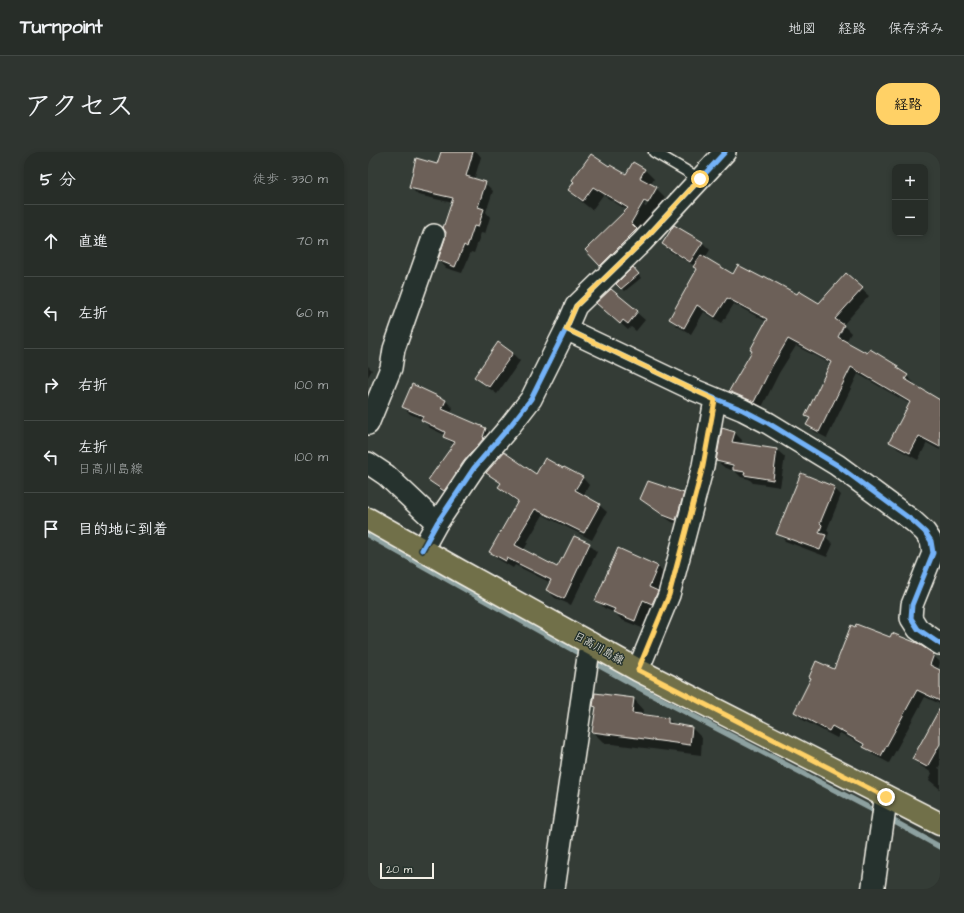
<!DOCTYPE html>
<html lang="ja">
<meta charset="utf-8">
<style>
body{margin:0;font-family:"Architects Daughter","Klee One",sans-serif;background:#2f3530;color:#f1f3f6}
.controls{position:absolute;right:12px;top:12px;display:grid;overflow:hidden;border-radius:8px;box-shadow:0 2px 6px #0003}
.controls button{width:36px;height:36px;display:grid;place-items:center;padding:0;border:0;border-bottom:1px solid #434945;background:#272d28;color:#f1f3f6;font:20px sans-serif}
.scale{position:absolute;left:12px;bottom:10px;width:54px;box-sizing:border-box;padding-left:4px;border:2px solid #f4f1e8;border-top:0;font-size:11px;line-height:14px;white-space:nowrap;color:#f4f1e8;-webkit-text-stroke:3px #26332d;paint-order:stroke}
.stop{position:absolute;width:12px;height:12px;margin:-9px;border:3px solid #ffd166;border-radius:50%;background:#fff}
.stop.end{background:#ffd166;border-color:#fff;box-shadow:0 1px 4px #0008}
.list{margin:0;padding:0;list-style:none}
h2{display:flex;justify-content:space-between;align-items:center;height:52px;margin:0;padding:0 16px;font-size:17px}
h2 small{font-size:13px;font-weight:400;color:#a4a8a8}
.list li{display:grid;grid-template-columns:26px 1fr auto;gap:12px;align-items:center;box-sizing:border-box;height:72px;padding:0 16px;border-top:1px solid #434945}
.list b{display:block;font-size:15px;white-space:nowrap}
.list p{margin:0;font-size:13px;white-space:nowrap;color:#a4a8a8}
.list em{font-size:13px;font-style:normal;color:#a4a8a8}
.icon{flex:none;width:22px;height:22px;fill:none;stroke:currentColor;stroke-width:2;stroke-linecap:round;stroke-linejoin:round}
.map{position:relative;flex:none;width:572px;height:737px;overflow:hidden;border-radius:16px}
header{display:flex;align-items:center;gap:24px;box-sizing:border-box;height:56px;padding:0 20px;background:#272d28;border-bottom:1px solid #434945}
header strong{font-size:19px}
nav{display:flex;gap:22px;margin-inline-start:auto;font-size:14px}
.intro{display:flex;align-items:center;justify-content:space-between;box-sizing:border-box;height:96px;padding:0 24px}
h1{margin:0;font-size:28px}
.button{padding:10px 18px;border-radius:16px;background:#ffd166;color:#111;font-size:14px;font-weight:700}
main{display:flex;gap:24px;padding:0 24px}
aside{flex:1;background:#272d28;border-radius:16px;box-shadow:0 2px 6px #0003}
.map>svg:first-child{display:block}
.shadow{fill:#0007;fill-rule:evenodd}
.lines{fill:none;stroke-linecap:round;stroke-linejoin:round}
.stream{stroke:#8da1a0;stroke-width:5.5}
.building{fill:#6c6059;stroke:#f4f1e8}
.service-casing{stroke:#f4f1e8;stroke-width:13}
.minor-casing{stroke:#f4f1e8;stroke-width:24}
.tertiary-casing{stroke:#f4f1e8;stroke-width:25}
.primary-casing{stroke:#f4f1e8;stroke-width:25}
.service{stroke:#26332d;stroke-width:10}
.minor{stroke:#26332d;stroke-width:21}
.tertiary{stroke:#26332d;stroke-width:22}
.primary{stroke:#71704a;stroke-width:22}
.cycleway-casing{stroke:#26332d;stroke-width:8}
.cycleway{stroke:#73b2f8;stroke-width:5}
.route{stroke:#ffd166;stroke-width:5}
.labels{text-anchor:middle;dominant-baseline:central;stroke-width:3;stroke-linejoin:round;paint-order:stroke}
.street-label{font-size:11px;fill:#f4f1e8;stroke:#26332d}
</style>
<header>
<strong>Turnpoint</strong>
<nav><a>地図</a><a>経路</a><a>保存済み</a></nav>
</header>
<div class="intro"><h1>アクセス</h1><a class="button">経路</a></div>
<main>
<aside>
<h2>5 分<small>徒歩 · 330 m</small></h2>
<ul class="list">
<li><svg class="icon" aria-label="ahead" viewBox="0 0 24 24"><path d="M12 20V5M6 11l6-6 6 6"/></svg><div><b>直進</b></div><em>70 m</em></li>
<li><svg class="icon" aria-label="left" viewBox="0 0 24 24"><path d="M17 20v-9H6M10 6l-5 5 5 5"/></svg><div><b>左折</b></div><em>60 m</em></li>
<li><svg class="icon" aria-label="right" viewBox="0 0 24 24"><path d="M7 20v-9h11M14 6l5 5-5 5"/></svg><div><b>右折</b></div><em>100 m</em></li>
<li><svg class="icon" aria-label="left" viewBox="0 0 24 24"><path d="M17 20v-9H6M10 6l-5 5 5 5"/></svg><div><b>左折</b><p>日高川島線</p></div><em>100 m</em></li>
<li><svg class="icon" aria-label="arrive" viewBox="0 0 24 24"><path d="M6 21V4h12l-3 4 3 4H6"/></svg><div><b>目的地に到着</b></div></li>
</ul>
</aside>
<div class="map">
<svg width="572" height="737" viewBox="0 0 572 737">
<rect width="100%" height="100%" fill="#343c36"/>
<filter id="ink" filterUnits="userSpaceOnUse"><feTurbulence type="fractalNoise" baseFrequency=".025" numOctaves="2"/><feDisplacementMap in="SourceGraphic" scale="8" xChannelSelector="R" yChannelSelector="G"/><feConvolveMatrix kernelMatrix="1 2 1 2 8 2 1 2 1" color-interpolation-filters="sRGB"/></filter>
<g filter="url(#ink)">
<!-- shadow -->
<path class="shadow" d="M74,0H109L113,5L106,28L117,31L125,39L118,60L122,65L117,82L113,81L106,101L103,100L94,121L78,116L71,108L78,87L85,51L50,43L42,35L70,13Z
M265,12L277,18L286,27L283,32L288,36L297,45L289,59L286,57L272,81L241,123L219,98L259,58L235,43L224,58L210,47L201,38L241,16L258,24ZM286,37H289L278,55L276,54Z
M334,90L342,98L337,106L365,124L429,143L452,153L478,123L501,144L475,173L483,181L478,190L500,202L529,215L546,231L545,233L572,249V298L559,291L550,308L530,297L522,290L542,252L490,222L459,286L447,280L439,273L442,267L439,263L463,212L428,194L411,221L393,257L370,246L362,239L385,199L399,170L366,152L354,171L336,160L323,182L309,174L302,167L330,118L327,114L303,100L295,92Z
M268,120L273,126L257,139L250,132Z
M243,138L277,168L268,179L263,175L260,178L229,151Z
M144,201L152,209L129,242L115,232L107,224Z
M0,214L4,218L0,225Z
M78,249L85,256L83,262L118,277L125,285L84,346L69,336L62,328L86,293L76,285L77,283L62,276L54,267L42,262L35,254Z
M366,280L374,288L373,292L409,298L417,305L412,335L385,331L381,327L373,325L367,319L357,316L349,309Z
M196,318L214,325L221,333L215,344L231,353L239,360L224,388L175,363L159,390L160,391L155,399L190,417L221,392L229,400L203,453L187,446L179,438L183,431L147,413L145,416L130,407L123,400L151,351L138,342L131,335L133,332L119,321L168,324Z
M466,336L473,343L459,378L461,381L459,386L465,392L459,405L417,389L410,381Z
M315,342L323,349L316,374L304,370L281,354L273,347Z
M290,414L297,422L289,440L297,447L292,459L283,455L274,476L254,468L247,461L236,456L229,448Z
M565,503L572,510L570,518L572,519V552L557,545L521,611L504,602L496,594L472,581L469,586L435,568L427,560L467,518Z
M266,547L276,558L275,563L300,567L307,573L324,576L334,586L333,603L236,591L225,580L229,557L226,554Z
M572,558V613L570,616L572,617V637L561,628L564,621L553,614L545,607Z"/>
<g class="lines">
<!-- stream -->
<path class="stream" d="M0,383L216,504
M223,509L279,540L511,661
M520,666L572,695"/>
</g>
<!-- building -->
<path class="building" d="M73,0H105L98,24L118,30L110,55L116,57L110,75L106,74L99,95L96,93L87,115L70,108L77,87L78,80L75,76L85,46L41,36L48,6L69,12Z
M223,2L241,14L242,13L258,22L265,10L277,17L272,26L289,35L280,51L276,49L263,71L269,77L232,114L217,98L260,56L225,35L215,49L200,38L206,30L204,28Z
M306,73L335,90L322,110L294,92Z
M333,103L365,122L370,113L395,126L396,124L429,142L431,139L451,151L478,121L495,136L467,167L476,173L470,185L499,201L502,197L530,214L529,216L540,223L537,227L572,248V295L551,284L542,301L521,290L542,250L483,215L451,280L438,273L442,266L437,264L463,210L420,187L404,214L386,250L361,239L384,199L382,198L399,167L359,146L347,165L329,153L316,176L301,167L329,117L325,115Z
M265,115L271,122L253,137L248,132Z
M243,137L270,159L260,172L255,168L252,172L228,151Z
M130,190L145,201L121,235L106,225Z
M44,232L78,248L74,257L118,276L115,285L116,286L96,309L76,339L60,328L87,290L75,285L77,280L53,268L55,264L34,255Z
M354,276L367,280L364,290L409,297L405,328L376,323L377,320L365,318V313L348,309Z
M136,300L168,322L177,306L195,316L196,315L215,325L207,338L232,352L216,381L167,357L152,382L153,383L147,393L189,415L194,406H195L206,384L222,391L196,447L178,438L183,428L139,406L138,409L121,400L150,349L130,335L133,331L118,321Z
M433,321L467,335L452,371L454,373L451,381L458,383L452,398L408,382Z
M280,329L316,341L308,368L295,363L272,347Z
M250,396L290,414L281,435L290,439L284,452L275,448L267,469L245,460L247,457L227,449Z
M488,472L522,485L524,481L549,491L566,502L562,513L572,518V549L549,538L513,604L495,595L496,592L464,574L461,579L426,560L443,526L441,525L448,509L466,517L483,473L487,475Z
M227,541L266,546L264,561L300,566V571L324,575L322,593L224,580L228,555L225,554Z
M572,556V592L559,615L544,607Z"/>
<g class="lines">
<!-- service casing -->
<g class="service-casing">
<path id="service" d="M286,0L332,27"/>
</g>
<!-- minor casing -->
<g class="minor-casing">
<path id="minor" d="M198,177L324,237L375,258L400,271L469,313L545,369L557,380L563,389L565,401L544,453L543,466L550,477L572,492
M0,272L23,216L26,197L66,83
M0,311L18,323L69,371
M54,398L69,371L106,316L142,274L163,247L198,177L208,154L274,90L357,0
M270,518L301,443L335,314L347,248
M186,737L222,491"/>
</g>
<!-- tertiary casing -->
<g class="tertiary-casing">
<path id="tertiary" d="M505,737L518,645"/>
</g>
<!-- primary casing -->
<g class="primary-casing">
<path id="primary" d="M0,367L90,418L270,518L572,672"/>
</g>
<!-- service -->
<use href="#service" class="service"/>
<!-- minor -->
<use href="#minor" class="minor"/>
<!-- tertiary -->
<use href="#tertiary" class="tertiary"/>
<!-- primary -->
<use href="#primary" class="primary"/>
<!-- cycleway casing -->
<g class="cycleway-casing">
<path id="cycleway" d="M198,177L324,237L375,258L400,271L469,313L545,369L557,380L563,389L565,401L544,453L543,466L550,477L572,492
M54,398L69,371L106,316L142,274L163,247L198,177L208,154L274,90L357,0"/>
</g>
<!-- cycleway -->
<use href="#cycleway" class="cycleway"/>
</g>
</g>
<g class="lines" filter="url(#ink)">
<!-- route -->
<path class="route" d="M332,27L274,90L208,154L198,177L347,248L335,314L301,443L270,518L518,645"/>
</g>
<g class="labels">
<!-- street labels -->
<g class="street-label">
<text transform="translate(231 496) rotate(29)">日高川島線</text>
</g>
</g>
</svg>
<div class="controls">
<button>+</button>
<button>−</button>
</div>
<div class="scale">20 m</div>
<div class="stop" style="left:332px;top:27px"></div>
<div class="stop end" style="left:518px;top:645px"></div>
</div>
</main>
